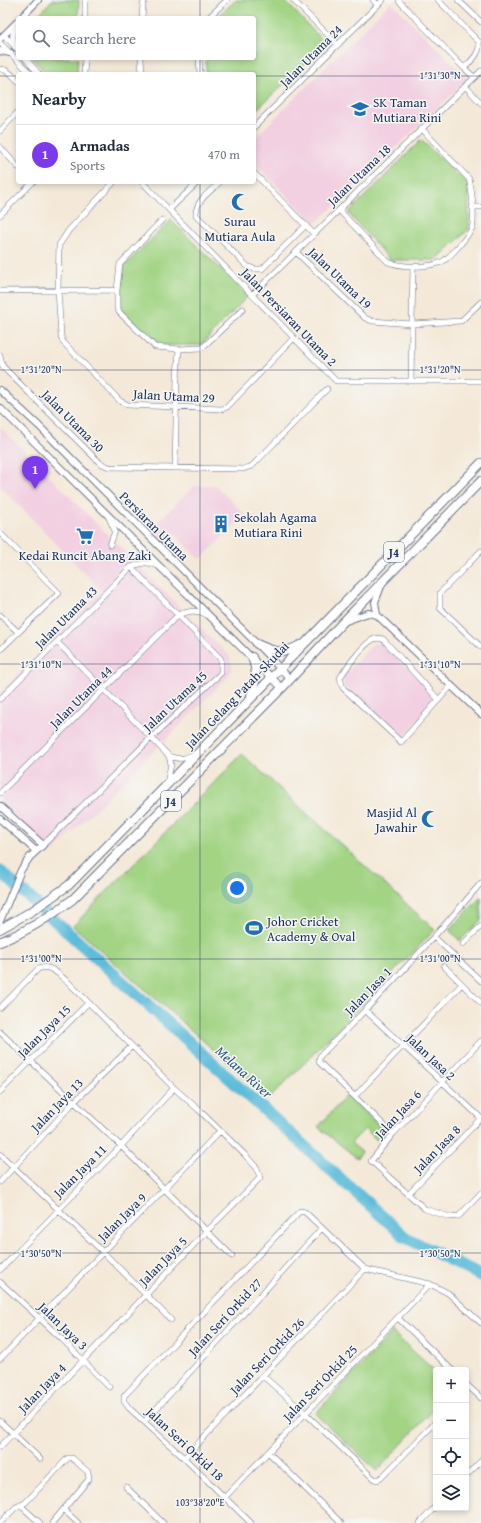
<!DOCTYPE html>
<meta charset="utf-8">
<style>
body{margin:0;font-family:"Gentium Book Plus",serif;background:#f6f6f7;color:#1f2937}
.controls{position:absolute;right:12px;bottom:12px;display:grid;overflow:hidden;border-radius:4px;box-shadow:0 2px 6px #0003}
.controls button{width:36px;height:36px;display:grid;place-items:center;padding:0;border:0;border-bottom:1px solid #e0e1e3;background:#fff;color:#1f2937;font:20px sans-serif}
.you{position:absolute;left:237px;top:888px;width:14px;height:14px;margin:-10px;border:3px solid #fff;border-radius:50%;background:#1a73e8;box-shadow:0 0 0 6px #1a73e833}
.badge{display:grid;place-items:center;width:26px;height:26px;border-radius:50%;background:#7c3aed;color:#fff;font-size:13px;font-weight:700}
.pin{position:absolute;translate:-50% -33px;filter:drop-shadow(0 1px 2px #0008)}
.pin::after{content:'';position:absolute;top:21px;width:14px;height:12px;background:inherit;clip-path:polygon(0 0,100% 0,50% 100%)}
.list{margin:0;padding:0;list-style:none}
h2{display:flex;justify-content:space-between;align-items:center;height:52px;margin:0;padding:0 16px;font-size:17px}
h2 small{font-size:13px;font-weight:400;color:#747a83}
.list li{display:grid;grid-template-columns:26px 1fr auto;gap:12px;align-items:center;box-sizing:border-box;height:60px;padding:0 16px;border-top:1px solid #e0e1e3}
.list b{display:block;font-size:15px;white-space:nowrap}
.list p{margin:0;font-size:13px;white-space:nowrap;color:#747a83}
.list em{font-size:13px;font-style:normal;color:#747a83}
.icon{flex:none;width:22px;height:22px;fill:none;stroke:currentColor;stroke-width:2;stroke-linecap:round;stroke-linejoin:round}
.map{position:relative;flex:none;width:481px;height:1523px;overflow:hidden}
.search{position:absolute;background:#fff;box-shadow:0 2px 6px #0003;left:16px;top:16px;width:240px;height:44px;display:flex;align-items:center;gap:10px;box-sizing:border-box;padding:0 14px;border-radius:4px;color:#747a83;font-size:15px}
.panel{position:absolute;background:#fff;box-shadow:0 2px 6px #0003;left:16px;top:72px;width:240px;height:112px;border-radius:4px}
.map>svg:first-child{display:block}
.built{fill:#f2cfe1}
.green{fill:#a2d484;stroke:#5e8271}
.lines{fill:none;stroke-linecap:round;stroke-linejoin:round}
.river{stroke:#5cbcda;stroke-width:12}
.minor-casing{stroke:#677089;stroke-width:6}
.tertiary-casing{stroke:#677089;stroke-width:8}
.primary-casing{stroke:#677089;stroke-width:10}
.minor{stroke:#fff;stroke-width:5}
.tertiary{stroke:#fff;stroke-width:6}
.primary{stroke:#fff;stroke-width:8}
.ticks{fill:none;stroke:#1b2f5e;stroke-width:1;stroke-opacity:0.45}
.labels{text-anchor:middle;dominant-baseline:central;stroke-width:3;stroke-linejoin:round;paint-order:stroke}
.shield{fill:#f6f6f2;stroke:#5d6b8a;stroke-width:1}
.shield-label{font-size:12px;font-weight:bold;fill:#1b2f5e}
.street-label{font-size:13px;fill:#1b2f5e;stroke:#f6f6f2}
.poi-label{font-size:13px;fill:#1b2f5e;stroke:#f6f6f2;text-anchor:start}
.water-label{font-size:14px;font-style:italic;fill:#2e5983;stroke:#f6f6f2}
.ticks-label{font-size:10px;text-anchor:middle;fill:#1b2f5e;stroke:#f6f6f2;stroke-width:3;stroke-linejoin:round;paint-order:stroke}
</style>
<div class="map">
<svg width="481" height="1523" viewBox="0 0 481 1523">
<rect width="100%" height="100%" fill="#f6f6f2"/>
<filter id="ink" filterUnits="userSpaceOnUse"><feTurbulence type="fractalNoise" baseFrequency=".025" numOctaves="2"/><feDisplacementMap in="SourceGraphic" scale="8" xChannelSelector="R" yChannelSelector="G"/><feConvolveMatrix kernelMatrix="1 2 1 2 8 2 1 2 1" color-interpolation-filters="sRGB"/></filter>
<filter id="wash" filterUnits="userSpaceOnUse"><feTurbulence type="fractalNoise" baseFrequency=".012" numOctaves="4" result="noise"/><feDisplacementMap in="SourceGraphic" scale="16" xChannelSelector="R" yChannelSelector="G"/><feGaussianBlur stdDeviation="0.9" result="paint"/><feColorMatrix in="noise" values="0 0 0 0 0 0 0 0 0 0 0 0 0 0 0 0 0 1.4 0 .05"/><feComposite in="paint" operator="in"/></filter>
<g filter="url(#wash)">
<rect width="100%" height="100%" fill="#f4e9d8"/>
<!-- built -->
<path class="built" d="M391,2L468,79L315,224L254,163V139Z
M0,427L230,657L232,669L228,677L52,853L0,801V693L102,591L0,486Z
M215,485L245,515L200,560L173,532L162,543L149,531L194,486Z
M373,644H383L435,695L437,701L403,738H400L344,686L343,677Z"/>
<!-- green -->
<path class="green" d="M52,0H79L78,18H36Z
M236,0H284L326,44L254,112V74H209L206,72V58H254V18H216Z
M32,58H78L77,74H47Z
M421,140L468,184L469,229L436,260H390L348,213Z
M171,220L248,296L201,345H156L121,310L123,267Z
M242,754L435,930L269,1099L73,926Z
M481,897V920L460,941L449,930Z
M346,1096L386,1131L377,1140L365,1129L351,1143L362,1152L357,1158L318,1127Z
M392,1332L436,1372V1407L377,1471L315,1414Z"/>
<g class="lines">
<!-- river -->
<path class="river" d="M0,871L405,1237L481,1276"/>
</g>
</g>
<g filter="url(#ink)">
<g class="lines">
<!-- minor casing -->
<g class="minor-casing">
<path id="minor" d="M85,0V18
M293,0L338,45
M373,0L378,5
M438,0L479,42C481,53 471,61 464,68L474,77
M458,0L481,22
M399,1L464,68
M142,18L143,4L145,0
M208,18L227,0
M4,35L18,50
M0,43L31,74
M25,58L39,74
M141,58L142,74
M199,58L200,74
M0,69C8,69 13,76 18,81
M84,74L85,58
M465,86L481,103
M254,127L383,0
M0,131L18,112
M0,147L18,167
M254,173L314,234
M114,182L69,230L59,245L58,290L61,336L63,342L120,401L128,405L222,409L227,407L294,338
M142,182L336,381H481
M220,182C211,191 195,201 196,215L247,266L254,269H262L306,225
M472,207H481
M169,210L198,182
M339,210L388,262C401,267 425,268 439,263C448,261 468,236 472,228C475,219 472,189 469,179L422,129
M0,215L33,182
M162,220L120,264L117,290V308L119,312L155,347L179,349L202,348L243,309
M296,252L365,318L372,321L412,324L461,321L481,302
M0,291L117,290
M252,295L481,71
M0,355L2,365L7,371L100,463L109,467L243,469L252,466L327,389
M411,381L413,266
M175,468L177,377L179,349
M108,516L115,531L110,545
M0,533L59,593L0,650
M481,551L440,593V608L481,647
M0,615L18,632
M57,642L169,756C179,760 185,759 194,754
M0,699L131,567C141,563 149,561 158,566
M439,700L383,639C380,638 377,638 374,639C364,643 346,668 340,678L343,688L401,742L451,686
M167,783L171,764L169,756
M0,793L178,615C189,611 197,609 207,615
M43,845L151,738L221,673V659L131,567
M434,937L481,981
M463,944L481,926
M444,966L481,1003
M0,1008L38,969C50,963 59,975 68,982L174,1088L199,1110L244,1154L257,1168L260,1178L207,1231L0,1447
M366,1011L481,1118
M0,1032L121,1146L232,1256
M481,1041L393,1134L371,1161L425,1209L450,1217L459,1216L481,1193
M0,1092L88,1003
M355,1096L462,984
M393,1134L319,1062V1059L320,1056C376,1000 430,943 481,883
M0,1154L103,1252L171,1320
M0,1182L74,1102L132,1046
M408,1194L481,1118
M0,1270L121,1146L174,1088
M0,1282L62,1339L109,1387
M398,1318L452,1370
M0,1359L220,1131
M263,1376L305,1413L374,1479L377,1480L381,1478L436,1422
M466,1384L481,1398
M0,1421L40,1459
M145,1421L322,1228
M268,1452L341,1523
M184,1458L365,1269
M466,1476L481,1461
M126,1487L163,1523
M225,1497L430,1284
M20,1505L40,1523
M64,1510L78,1523
M0,1523L16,1507L25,1503L68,1458H72L88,1472L89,1479L52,1523
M251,1523L184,1458L129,1408L124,1401V1396L300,1211L305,1212L365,1269L430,1284L448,1293L481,1323
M420,1523L436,1506"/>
</g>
<!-- tertiary casing -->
<g class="tertiary-casing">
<path id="tertiary" d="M21,18L38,0
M0,39L18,21
M15,47L13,36L16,23
M0,51L10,53
M0,390L39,426L257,644L290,679
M0,408L282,688
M377,615L481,714
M377,615L375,602L382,584
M346,621L368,613L377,615
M0,806L43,845L30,857L21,870L0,921
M0,819L36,851"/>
</g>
<!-- primary casing -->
<g class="primary-casing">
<path id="primary" d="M257,644C274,652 283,655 300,645
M251,696C256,679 258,675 252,657
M0,929L32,911L69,885L481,463
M0,942C28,931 50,917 73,899L282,688L344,621L481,481"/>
</g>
<!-- minor -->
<use href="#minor" class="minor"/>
<!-- tertiary -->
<use href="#tertiary" class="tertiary"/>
<!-- primary -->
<use href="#primary" class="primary"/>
</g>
</g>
<!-- ticks -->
<path class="ticks" d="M200,0V18M200,58V74M0,76H18M254,76H481M200,182V1523M0,370H481M0,664H481M0,959H481M0,1253H481"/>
<!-- icons -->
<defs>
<g id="school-bare" transform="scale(1.38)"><path d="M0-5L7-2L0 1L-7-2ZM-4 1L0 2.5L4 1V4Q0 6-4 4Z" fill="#1f6fb2" stroke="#f6f6f2" stroke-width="2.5" paint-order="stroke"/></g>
<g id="mosque-bare" transform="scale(1.38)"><path d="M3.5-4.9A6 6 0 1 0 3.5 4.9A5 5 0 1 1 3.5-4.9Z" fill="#1f6fb2" stroke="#f6f6f2" stroke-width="2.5" paint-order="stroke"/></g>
<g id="building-bare" transform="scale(1.38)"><path d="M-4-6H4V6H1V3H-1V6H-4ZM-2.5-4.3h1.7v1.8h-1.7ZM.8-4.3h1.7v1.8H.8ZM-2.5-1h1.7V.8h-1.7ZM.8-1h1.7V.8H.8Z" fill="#1f6fb2" stroke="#f6f6f2" stroke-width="2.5" paint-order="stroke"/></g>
<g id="supermarket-bare" transform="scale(1.38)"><path d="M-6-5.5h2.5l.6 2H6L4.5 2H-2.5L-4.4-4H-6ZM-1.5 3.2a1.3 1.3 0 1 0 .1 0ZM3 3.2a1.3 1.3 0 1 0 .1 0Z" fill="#1f6fb2" stroke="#f6f6f2" stroke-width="2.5" paint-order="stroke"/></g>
<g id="stadium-bare" transform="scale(1.38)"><path d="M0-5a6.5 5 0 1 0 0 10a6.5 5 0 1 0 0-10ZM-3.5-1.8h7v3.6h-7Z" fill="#1f6fb2" stroke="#f6f6f2" stroke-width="2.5" paint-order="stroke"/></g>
</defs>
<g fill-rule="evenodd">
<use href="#school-bare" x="360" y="109"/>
<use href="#mosque-bare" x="240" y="202"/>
<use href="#building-bare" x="221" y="524"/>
<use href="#supermarket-bare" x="85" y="536"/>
<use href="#mosque-bare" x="430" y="819"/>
<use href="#stadium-bare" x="254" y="928"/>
</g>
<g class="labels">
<!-- shield labels -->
<g class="shield">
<rect x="384" y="542" width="20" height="20" rx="3"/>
<rect x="161" y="791" width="20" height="20" rx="3"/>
</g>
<g class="shield-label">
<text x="394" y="552">J4</text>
<text x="171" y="801">J4</text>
</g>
<!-- street labels -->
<g class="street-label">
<text transform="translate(311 56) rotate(-45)">Jalan Utama 24</text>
<text transform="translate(359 175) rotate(-44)">Jalan Utama 18</text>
<text transform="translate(340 278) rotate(44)">Jalan Utama 19</text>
<text transform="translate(289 317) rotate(46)">Jalan Persiaran Utama 2</text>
<text transform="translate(174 396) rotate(3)">Jalan Utama 29</text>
<text transform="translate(73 421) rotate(45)">Jalan Utama 30</text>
<text transform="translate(154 526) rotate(45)">Persiaran Utama</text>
<text transform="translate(66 617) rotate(-45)">Jalan Utama 43</text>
<text transform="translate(237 695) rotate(-46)">Jalan Gelang Patah-Skudai</text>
<text transform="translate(81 697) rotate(-45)">Jalan Utama 44</text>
<text transform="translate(175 701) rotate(-43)">Jalan Utama 45</text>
<text transform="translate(368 991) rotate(-46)">Jalan Jasa 1</text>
<text transform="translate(44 1031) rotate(-45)">Jalan Jaya 15</text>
<text transform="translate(431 1057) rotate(43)">Jalan Jasa 2</text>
<text transform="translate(57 1105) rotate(-46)">Jalan Jaya 13</text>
<text transform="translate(398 1114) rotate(-47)">Jalan Jasa 6</text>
<text transform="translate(437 1149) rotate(-46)">Jalan Jasa 8</text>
<text transform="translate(80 1171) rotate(-45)">Jalan Jaya 11</text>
<text transform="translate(122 1217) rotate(-45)">Jalan Jaya 9</text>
<text transform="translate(163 1261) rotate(-46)">Jalan Jaya 5</text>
<text transform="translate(225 1317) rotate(-47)">Jalan Seri Orkid 27</text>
<text transform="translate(63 1326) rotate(44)">Jalan Jaya 3</text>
<text transform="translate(267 1356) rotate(-46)">Jalan Seri Orkid 26</text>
<text transform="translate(320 1383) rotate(-46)">Jalan Seri Orkid 25</text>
<text transform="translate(42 1388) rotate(-46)">Jalan Jaya 4</text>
<text transform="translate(185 1444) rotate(43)">Jalan Seri Orkid 18</text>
</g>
<!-- poi labels -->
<g class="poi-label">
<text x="373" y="102">SK Taman<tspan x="373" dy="15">Mutiara Rini</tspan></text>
<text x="240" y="221" text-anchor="middle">Surau<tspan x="240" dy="15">Mutiara Aula</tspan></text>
<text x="234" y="517">Sekolah Agama<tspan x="234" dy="15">Mutiara Rini</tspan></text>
<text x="85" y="555" text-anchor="middle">Kedai Runcit Abang Zaki</text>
<text x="417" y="812" text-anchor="end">Masjid Al<tspan x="417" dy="15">Jawahir</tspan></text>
<text x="267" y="921">Johor Cricket<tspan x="267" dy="15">Academy &amp; Oval</tspan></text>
</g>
<!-- water labels -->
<g class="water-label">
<text transform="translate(244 1072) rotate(42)">Melana River</text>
</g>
</g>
<g class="ticks-label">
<text x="440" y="79">1°31'30"N</text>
<text x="41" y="373">1°31'20"N</text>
<text x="440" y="373">1°31'20"N</text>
<text x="41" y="668">1°31'10"N</text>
<text x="440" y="668">1°31'10"N</text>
<text x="41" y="962">1°31'00"N</text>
<text x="440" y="962">1°31'00"N</text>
<text x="41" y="1257">1°30'50"N</text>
<text x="440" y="1257">1°30'50"N</text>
<text x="200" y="1506">103°38'20"E</text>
</g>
</svg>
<div class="controls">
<button>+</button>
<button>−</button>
<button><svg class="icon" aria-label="locate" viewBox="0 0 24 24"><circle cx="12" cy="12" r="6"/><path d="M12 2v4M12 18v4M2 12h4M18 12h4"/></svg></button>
<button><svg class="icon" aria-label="layers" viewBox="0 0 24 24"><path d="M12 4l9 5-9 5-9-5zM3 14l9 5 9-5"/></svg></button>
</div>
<div class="you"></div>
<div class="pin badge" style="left:35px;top:489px">1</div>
<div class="search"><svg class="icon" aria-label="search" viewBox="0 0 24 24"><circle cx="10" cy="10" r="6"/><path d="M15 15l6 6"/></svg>Search here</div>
<section class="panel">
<h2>Nearby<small></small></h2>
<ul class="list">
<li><span class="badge">1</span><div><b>Armadas</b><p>Sports</p></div><em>470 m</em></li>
</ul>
</section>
</div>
